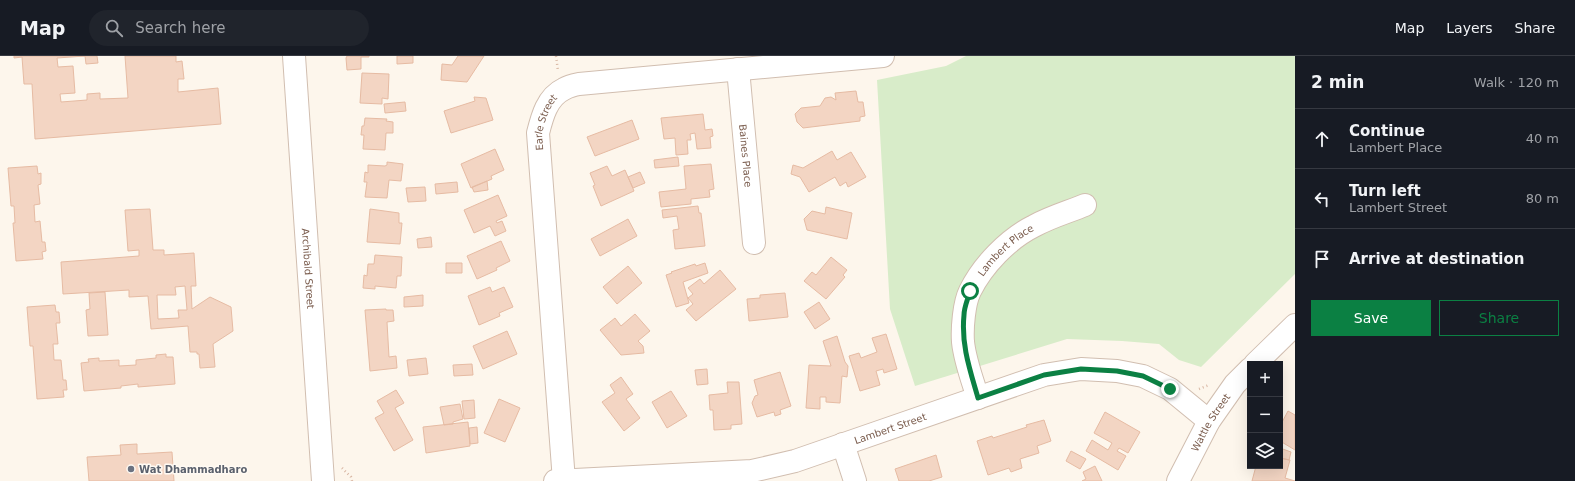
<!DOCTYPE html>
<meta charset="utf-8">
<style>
body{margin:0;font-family:"DejaVu Sans",sans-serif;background:#20242c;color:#f1f3f6}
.controls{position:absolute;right:12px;bottom:12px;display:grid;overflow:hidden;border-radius:0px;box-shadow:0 4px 16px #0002}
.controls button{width:36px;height:36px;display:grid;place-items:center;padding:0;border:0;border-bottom:1px solid #363941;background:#171b24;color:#f1f3f6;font:20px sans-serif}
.stop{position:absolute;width:12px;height:12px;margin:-9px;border:3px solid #0b8043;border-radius:50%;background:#fff}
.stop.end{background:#0b8043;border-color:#fff;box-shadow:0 1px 4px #0008}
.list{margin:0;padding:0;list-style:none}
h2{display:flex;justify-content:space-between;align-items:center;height:52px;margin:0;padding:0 16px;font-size:17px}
h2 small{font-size:13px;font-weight:400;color:#9ea1a6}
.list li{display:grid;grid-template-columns:26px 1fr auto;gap:12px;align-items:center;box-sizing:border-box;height:60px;padding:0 16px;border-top:1px solid #363941}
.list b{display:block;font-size:15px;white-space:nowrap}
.list p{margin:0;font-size:13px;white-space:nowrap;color:#9ea1a6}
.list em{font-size:13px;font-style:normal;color:#9ea1a6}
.actions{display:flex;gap:8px;padding:12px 16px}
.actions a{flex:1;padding:9px 0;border:1px solid #0b8043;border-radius:0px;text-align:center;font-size:14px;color:#0b8043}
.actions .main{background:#0b8043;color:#fff}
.icon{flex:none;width:22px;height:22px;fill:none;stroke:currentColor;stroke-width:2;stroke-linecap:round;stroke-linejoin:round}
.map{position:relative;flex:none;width:1295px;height:425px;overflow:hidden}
header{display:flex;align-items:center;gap:24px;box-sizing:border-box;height:56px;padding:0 20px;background:#171b24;border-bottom:1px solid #363941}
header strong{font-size:19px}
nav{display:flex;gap:22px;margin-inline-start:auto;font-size:14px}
.search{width:280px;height:36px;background:#20242c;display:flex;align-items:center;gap:10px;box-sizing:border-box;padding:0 14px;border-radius:22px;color:#9ea1a6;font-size:15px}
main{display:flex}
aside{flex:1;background:#171b24}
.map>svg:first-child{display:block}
.green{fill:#d8ecc9}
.building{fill:#f3d5c3;stroke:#e6bba3;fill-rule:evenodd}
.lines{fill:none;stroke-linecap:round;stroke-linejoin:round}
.minor-casing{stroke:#d1beb0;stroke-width:24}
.path{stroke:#d9b8a5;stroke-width:2.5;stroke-dasharray:1 3;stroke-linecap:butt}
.minor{stroke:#fff;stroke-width:22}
.route{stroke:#0b8043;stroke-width:5}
.worship-dot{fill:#6b7280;stroke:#fffaf3;stroke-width:1.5}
.labels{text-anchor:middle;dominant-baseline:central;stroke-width:3;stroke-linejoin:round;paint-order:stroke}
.street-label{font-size:10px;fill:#7a5c4d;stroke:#fffaf3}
.worship-label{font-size:10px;font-weight:bold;fill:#5b616d;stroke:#fffaf3;text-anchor:start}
</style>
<header>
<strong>Map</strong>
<div class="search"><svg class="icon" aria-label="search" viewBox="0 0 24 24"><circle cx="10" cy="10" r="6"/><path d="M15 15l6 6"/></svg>Search here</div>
<nav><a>Map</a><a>Layers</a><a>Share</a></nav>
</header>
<main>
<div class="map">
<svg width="1295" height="425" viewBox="0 0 1295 425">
<rect width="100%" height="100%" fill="#fdf6ec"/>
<!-- green -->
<path class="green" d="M966,0H1295V218L1201,311L1179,304L1159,288L1122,285L1067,283L915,330L890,253L877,24L946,10Z"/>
<!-- building -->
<path class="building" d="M14,0H97L98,7L86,8L85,0L57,2L58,11L73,10L75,37L60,38L61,46L87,44V38L100,37V43L128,42L125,0H176V6L182,5L184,23H178V36L218,32L221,68L35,83L32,28H24L22,1L14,2Z
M347,0H369V1H361V13L347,14L346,2Z
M397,0H413V7L397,8Z
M458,0H484L467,26L441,24L442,8L452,9Z
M362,17L389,18L388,43L382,42V48L360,47Z
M856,35L858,46H863L865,60L860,61V65L803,72L797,66L795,58L801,52L820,50L825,42L831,41L836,44L835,37Z
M474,41L486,42L493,64L451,77L444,55L475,45Z
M405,46L406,55L385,57L384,48Z
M703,58L705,74L712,73L713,80L710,81L711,92L697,93L695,77L690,78L691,84H687L688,98L676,99L675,82L664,83L661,62Z
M365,62L387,63L386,65L393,66V77H386L385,94L363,93L364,79H361L362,70H364Z
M632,64L639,83L595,100L587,81Z
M495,93L504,114L491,120L492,123L471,132L461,108Z
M832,95L837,104L851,96L866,121L848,131L846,126L840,130L835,121L809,136L800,121L791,118L793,109L803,112Z
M678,101L679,110L655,112L654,104Z
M387,106L403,108L401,125L389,124L387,142L365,141L367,126H364L365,116L368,117V109L385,110L387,109Z
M711,108L714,133L709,134L710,141L691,143V148L661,151L659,136L686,133L684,110Z
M37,110L38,118L41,117V128L38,129L40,148L34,149L35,166L40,165L42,186H45L46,195L42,196L43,203L16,205L13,167H15L14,150H11L8,112Z
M607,110L612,120L625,114L634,135L601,150L593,130L595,129L590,117Z
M640,116L645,127L633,132L628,121Z
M487,125L488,134L474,136L472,131Z
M457,126L458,136L436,138L435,128Z
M425,131L426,145L408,146L406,132Z
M498,139L507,160L496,165L497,167L502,165L506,175L495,180L490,170L474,177L464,154Z
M698,150L699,157H701L705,190L675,193L673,174L679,173L677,160L663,162L662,154Z
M826,151L852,157L847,183L807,174L804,163L812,155L825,158Z
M150,153L153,194H164V199L194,197L196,230H191L192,253L210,241L231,251L233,275L213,288L215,311L200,312L199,298H197V296H190L188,270L151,273L148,240L129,241V234L63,238L61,206L139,200V194L128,195L125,154ZM185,230L187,254H178L179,262L158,263L157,239H176L175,231Z
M370,153L399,157V167H402L400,188L367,186Z
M628,163L637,180L600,200L591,183Z
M431,181L432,191L418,192L417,183Z
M501,185L510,205L496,212L497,214L477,223L467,200Z
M375,199L402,201L401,220H397L396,232L375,230V233L363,232L364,219L367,220L368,208H374Z
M831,201L847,214L843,219L845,221L826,243L804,225L812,216L816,219Z
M446,207H462V217H446Z
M705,207L708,217L683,226L689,247L676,251L666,219L672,217L671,216L695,208L696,210Z
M628,210L642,227L617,248L603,231Z
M720,214L736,233L696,265L686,254L693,248L688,242L693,238L688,232L700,223L704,228Z
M490,231L492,236L504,231L513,251L499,257L500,260L479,269L468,240Z
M105,236L108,279L88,280L86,254L90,253L89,237Z
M785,237L788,261L749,265L747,243L760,242V239Z
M423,239V250L404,251V241Z
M819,246L830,263L815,273L804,256Z
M55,249L56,256H59L60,267H56L58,288H53L54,304H61L63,324H66L67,334H63L64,341L37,343L33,290H30L27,251Z
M386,253V254H393L394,265L387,266L389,301L396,300L397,312L370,315L365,254Z
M635,258L650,275L638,285L643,290L644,297L621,299L600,274L615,262L621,270Z
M507,275L517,298L483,313L473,290Z
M886,278L897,313L884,317L883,313L876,315L880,329L860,335L849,300L859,297L861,302L877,296L872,282Z
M837,280L845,306L848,310L847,321L842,320L840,347L826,346V341H820V353L806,352L809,309L831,310L823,285Z
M166,298V301H173L175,328L138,331V328L121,330V332L84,335L81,307L89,306L88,303L99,302V305L119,304V310L136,309V304L156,302V299Z
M426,302L428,318L409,320L407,304Z
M472,308L473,319L454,320L453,309Z
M707,313L708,328L697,329L695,314Z
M780,316L791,350L780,354L781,358L775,360L774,356L757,361L752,347L755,340L758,339L754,324Z
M621,321L633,338L626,343L640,362L624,375L602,346L615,337L610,329Z
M727,326H739L742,368L731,369V373L714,374L713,354H710L709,339L728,337Z
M396,334L404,347L395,352L413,384L394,395L375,362L384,357L377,345Z
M671,335L687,360L667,372L652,346Z
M499,343L520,352L505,386L484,377Z
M474,344L475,362L464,363L462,345Z
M460,348L463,363L453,366V368L444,369L440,351Z
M1288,355L1295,359V394L1280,385V370Z
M1105,356L1140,376L1128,397L1119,392L1117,395L1126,400L1118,414L1086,395L1092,384L1108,394L1112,387L1094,377Z
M1044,364L1051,385L1037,390L1039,397L1020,403L1022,412L1011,416L1009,412L988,419L977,385L992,380L993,382L1027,371L1026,369Z
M468,366L470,390L426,397L423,371Z
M477,371L478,387L470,388L469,372Z
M137,388V398L172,396L174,425H89L87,401L121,399L120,389Z
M1280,392L1291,396L1289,404L1280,402Z
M1071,395L1086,403L1080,413L1066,405Z
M936,399L942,421L929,425H899L895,413Z
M1280,402L1290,404L1285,422L1295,425H1252L1256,410L1268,411V410H1280Z
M1095,410L1102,425H1082L1086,423L1083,416Z"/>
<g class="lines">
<!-- minor casing -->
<g class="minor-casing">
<g id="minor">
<path id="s1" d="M294,0L323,425"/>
<path id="s2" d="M738,13L754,187"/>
<path d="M1255,308L1295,269"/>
<path id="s3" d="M978,342C972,323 965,305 963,286C962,272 964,247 970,235C983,209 1008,183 1034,170C1050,161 1068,156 1085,149"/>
<path d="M843,388L855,425"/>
<path id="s4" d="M555,425L752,415L795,405L1044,319L1081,313L1117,315L1143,320L1170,333L1209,365"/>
<path id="s5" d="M564,425L538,77C542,61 547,41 564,33C569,30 574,29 579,28L883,0"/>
<path id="s6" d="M1178,425L1209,365L1235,328L1250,313"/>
</g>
</g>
<!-- path -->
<path class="path" d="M556,0L558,15
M1199,333L1209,329
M342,412L351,421L352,425"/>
<!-- minor -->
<use href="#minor" class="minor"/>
</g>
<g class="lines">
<!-- route -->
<path class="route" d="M970,235C968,243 964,251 964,259C961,289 970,314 978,342L1044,319L1081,313L1117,315L1143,320L1170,333"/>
</g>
<!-- markers -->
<circle class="worship-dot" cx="131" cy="413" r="4"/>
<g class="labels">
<!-- street labels -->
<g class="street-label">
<text stroke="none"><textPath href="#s5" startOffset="361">Earle Street</textPath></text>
<text stroke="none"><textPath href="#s2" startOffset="87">Baines Place</textPath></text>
<text stroke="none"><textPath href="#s3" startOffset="165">Lambert Place</textPath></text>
<text stroke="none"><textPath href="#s1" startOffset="213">Archibald Street</textPath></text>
<text stroke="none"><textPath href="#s6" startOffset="67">Wattle Street</textPath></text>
<text stroke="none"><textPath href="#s4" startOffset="342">Lambert Street</textPath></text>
</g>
<!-- worship labels -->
<g class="worship-label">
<text x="139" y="413">Wat Dhammadharo</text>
</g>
</g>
</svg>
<div class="controls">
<button>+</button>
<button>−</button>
<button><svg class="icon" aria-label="layers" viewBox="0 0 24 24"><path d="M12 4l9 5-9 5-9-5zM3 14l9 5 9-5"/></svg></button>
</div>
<div class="stop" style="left:970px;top:235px"></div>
<div class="stop end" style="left:1170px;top:333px"></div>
</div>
<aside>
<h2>2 min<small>Walk · 120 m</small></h2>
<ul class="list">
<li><svg class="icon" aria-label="ahead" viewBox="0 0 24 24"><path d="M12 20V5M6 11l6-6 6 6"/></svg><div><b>Continue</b><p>Lambert Place</p></div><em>40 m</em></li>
<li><svg class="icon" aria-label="left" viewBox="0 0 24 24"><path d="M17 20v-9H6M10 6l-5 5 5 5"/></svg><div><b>Turn left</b><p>Lambert Street</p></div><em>80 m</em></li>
<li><svg class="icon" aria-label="arrive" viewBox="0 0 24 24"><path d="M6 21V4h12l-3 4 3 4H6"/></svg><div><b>Arrive at destination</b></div></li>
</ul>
<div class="actions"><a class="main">Save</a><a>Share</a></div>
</aside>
</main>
